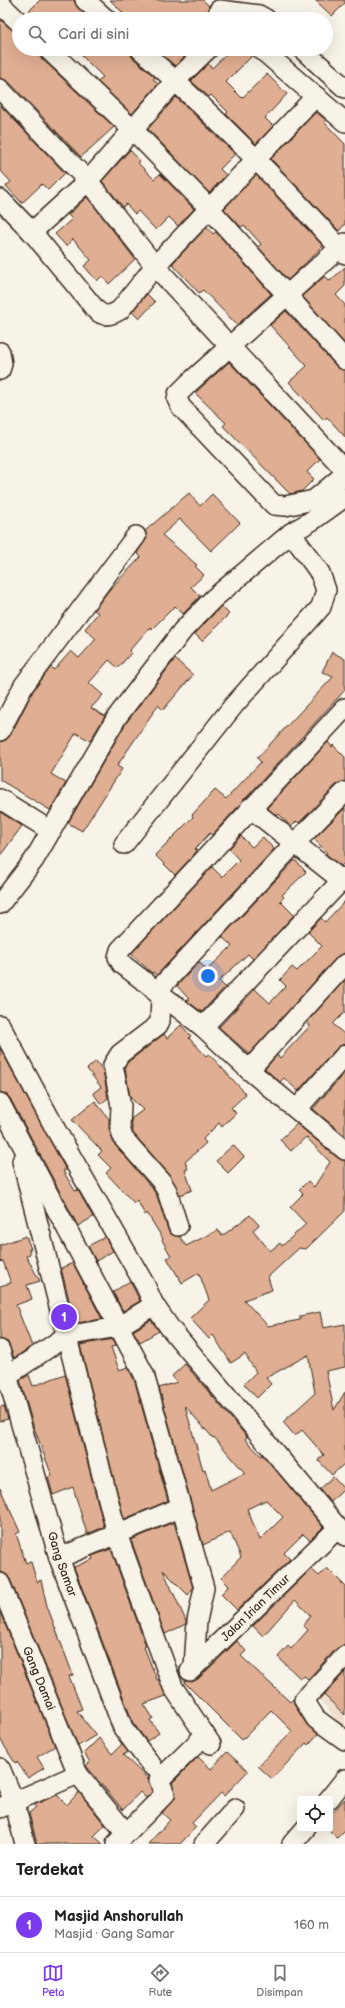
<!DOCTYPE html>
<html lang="id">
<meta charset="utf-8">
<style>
body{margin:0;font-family:"Balsamiq Sans",sans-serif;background:#f2f2f2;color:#202124}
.controls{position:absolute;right:12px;bottom:12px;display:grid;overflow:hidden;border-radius:4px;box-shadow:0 4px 16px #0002}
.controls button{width:36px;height:36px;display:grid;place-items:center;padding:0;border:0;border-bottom:1px solid #e0e0e0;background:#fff;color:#202124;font:20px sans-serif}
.you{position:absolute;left:208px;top:976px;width:14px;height:14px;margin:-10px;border:3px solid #fff;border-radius:50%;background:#1a73e8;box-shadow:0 0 0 6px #1a73e833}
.badge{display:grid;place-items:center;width:26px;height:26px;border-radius:50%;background:#7c3aed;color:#fff;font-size:13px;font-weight:700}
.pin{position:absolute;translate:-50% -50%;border:2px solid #fff;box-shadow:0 1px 4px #0006}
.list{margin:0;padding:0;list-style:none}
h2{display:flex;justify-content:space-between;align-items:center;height:52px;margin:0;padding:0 16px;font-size:17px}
h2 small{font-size:13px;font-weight:400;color:#757577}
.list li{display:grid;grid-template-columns:26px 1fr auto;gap:12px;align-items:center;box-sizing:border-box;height:56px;padding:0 16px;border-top:1px solid #e0e0e0}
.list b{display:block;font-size:15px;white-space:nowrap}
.list p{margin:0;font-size:13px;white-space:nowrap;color:#757577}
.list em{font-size:13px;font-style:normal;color:#757577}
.icon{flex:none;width:22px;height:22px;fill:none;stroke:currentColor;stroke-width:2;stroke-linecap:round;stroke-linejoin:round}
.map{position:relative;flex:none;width:345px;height:1844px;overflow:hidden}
.search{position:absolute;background:#fff;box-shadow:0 4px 16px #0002;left:12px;right:12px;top:12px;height:44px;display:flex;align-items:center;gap:10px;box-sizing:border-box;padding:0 14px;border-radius:22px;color:#757577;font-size:15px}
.sheet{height:108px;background:#fff}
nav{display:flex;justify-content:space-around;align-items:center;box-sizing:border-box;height:56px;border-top:1px solid #e0e0e0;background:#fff;font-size:11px;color:#757577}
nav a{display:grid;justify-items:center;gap:2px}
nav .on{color:#7c3aed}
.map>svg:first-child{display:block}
.built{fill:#f0dece}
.building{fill:#e0ae92;stroke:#3b2a1e;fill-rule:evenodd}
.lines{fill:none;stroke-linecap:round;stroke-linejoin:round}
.minor-casing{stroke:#3b2a1e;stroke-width:22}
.minor{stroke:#f7f3e8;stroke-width:19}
.labels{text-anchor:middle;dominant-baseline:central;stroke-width:4;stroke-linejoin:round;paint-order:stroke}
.street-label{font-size:12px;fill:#3b2a1e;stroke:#f7f3e8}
</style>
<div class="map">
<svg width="345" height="1844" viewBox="0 0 345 1844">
<rect width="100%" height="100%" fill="#f7f3e8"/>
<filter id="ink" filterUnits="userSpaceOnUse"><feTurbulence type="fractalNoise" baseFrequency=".025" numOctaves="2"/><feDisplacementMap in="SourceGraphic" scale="8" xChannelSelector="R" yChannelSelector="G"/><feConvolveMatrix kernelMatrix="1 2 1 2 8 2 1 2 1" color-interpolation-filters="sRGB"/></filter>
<g filter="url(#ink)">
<!-- built -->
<path class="built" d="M345,1672V1724L343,1727L319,1699Z"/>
<!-- building -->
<path class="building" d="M40,0H74L78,8L90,19H30L26,14Z
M110,0H203L209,6V14L212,18L129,19Z
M315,0H345V3L332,16Z
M0,19L12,30L19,33V49H35L40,57L114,127L81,157L8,81L0,78Z
M75,49H129L132,57L155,77L153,79L158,84L132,114L98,82L103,77Z
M156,49H192L175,66Z
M232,49H243L251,57L226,82L242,98L267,74L287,94L265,118L273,126L256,144L226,114L228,112L211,95L209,97L191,81L208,64L212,68Z
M176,97L235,154L220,169L226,175L209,193L148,129Z
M0,105L65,173L48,190L42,184L22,203L6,186L11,182L0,170Z
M316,112L326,120L324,122L345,144V224L339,231L271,159Z
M130,150L140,161L138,163L154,179L160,174L194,209L178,226L169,217L156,230L138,211L135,214L126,204L123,207L102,181Z
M256,175L323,246L288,280L258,247L261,244L244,225L241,227L224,209Z
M87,197L135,259L109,284L102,276L97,281L84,266L91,260L73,239L66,246L55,234L72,219L68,215Z
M207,227L213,234L216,232L271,294L237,325L203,290L199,293L172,264Z
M345,267V286L336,295L345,305V344L302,296L325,276L330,281Z
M147,294L155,302L139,319L132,312Z
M286,311L337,367L345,371V437L327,417L324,420L289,382L307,366L270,325Z
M229,362L320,459L307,472L314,479L302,491L290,494L223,426L226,423L195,393Z
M189,493L200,506L212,494L240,523L211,551L180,519L162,535L197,565L195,566L204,575L191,587L200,596L183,614L175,606L152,629L150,627L129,651L131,653L118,668L109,660L89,683L103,695L91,708L105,716L90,741L76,733L51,774L66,783L50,810L0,780V742L6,740L10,736L33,691L51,667L54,670L71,651L79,658L96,639L85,629L98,613L94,610L109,590L141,557L137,553L147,538L145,531Z
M221,606L229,614L202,641L195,634Z
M332,652L345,659V690L212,835L210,833L195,849L197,851L175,875L155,855L193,817L192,815L215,790L226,799L261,762L257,758L333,677L322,672Z
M175,659L193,675L163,710L158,705L117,766L122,769L82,831L68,823L126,723Z
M328,742L332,747L333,745L345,757V781L337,784L299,823L297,821L291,827L279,814L277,816L267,808Z
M345,808V862L341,866L326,854L327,853L314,839Z
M0,812L22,826L0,856Z
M241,836L252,847L263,837L274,849L157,975L153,972L152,973L131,954L212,867L222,877L239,860L229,849Z
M295,860L306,872L282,895L284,897L280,901L294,915L253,959L248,954L219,981L225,987L202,1012L187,1001L189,999L177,986L199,962L207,970L232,946L222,937Z
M345,901V953L337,957L249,1054L219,1027L255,989L270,1003L286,986L280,980L292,967L297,971L322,946L308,932L321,918L325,922Z
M345,980V1012L333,1024L345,1035V1044L337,1048L298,1091L284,1078L280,1082L265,1069L277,1055L280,1058L310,1026L307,1022Z
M181,1025L191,1036L189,1038L206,1056L209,1054L246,1094L231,1108L236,1113L222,1127L219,1123L203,1139L206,1143L185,1162L188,1169L185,1170L192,1190L180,1195L169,1174L133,1133L131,1119L143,1110L130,1097L125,1067L128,1062L164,1034L167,1038Z
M0,1048L66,1170L63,1171L75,1191L78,1190L93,1217L78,1226L10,1098L5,1094L0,1092Z
M96,1061L103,1070L108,1098L101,1104L93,1093L101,1087L87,1069Z
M345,1072V1136L313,1109Z
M95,1101L109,1119V1130L115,1145L152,1188L157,1196L168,1230L171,1234L180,1237L186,1246L218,1230L222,1236L250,1215L259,1225L253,1230L270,1251L280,1243L282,1246L306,1224L290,1207L303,1194L299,1190L308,1181L314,1187L330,1162L306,1137L291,1151L280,1140L297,1124L338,1158L345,1161V1211L306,1249L299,1248L268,1277L272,1290L244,1300L268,1326L300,1320V1316L320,1312L323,1328L345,1324V1367L326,1371L334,1410L345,1392V1463L332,1475L318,1460L324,1455L302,1430L295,1436L283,1422L315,1393L308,1355L266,1378L271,1384L257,1398L244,1384L256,1372L245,1354L231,1363L213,1335L209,1339L190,1318L209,1300L199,1273L182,1283L167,1258L171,1256L162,1240L163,1239L147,1213L145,1215L137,1200L134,1203L106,1173L111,1168L98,1155L102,1151L72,1120Z
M233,1145L244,1157L228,1173L216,1161Z
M26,1236L31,1249H29L30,1254L26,1256L40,1281L27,1285L32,1299L16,1305L32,1346L14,1358L8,1342L0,1339V1286L11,1283L3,1261L0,1262V1245Z
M105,1237L113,1251L96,1261L88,1246Z
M73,1263L102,1319L77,1323L72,1312L61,1268Z
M130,1281L140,1301L123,1311L113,1292Z
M151,1320L159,1331L140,1342L133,1331Z
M113,1339L116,1346L111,1347L119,1370L128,1367L135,1382L168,1501L124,1519L80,1345Z
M185,1364L247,1437L245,1439L261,1456L263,1455L323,1527L310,1540L303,1534L284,1553L290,1559L237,1610L221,1594L229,1586L221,1578L241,1557L230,1532L203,1545L159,1388L177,1382L172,1376ZM185,1406L213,1438L214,1437L245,1473L211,1490L205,1469L203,1470ZM266,1500L283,1517L260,1540L247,1509Z
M65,1374L104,1527L87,1534L73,1487L53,1495L48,1477L52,1476L33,1425L20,1380L29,1375L33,1386Z
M4,1406L8,1419L0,1421V1407Z
M333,1477L344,1489L331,1502L320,1489Z
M0,1488L20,1532L16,1534L26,1563L31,1562L37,1582L41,1580L47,1606L73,1675L69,1676L82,1709L77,1711L96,1735L78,1746L10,1579L6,1574L0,1572Z
M174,1522L193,1588L188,1595L163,1570L186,1621V1624L165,1634L131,1540Z
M111,1549L146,1646L144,1647L157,1680H159L166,1696L144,1704L153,1718L150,1720L159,1733L147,1741L133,1723L74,1567L93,1559L92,1556Z
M327,1568L345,1586V1645L337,1648L308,1679L304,1676L301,1679L278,1657L288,1646L291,1649L308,1630L303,1625L311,1616L295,1600L263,1636L253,1626L311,1569L319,1576Z
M0,1612L55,1746L37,1757L44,1768L28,1778L17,1762L15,1763L0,1739Z
M237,1641L246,1651L241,1656L290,1702L293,1699L295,1706L307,1725L318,1734L308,1745L306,1743L272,1779L258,1766L292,1731L271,1710L242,1740L184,1682L185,1681L192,1682L198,1679Z
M345,1672V1715L324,1695Z
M99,1738L112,1754L122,1744L128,1752L123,1755L148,1779L152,1792L146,1798L140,1792L123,1810L88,1768L86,1766L90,1762L84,1753Z
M227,1752L248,1771L224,1796L221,1793L192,1823L196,1827L180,1844H148L170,1820L162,1813L176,1796L172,1783L198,1757L211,1769Z
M79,1792L105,1825L94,1836L103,1844H37L29,1813L36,1807L34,1805L57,1795L67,1805Z
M345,1799V1830L337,1838L330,1831V1815Z"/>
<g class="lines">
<!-- minor casing -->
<g class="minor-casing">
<g id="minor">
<path d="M85,0L106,19"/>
<path d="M0,4L19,22"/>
<path d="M219,10L259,15L266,19"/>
<path d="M48,49L133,130L210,209L345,360"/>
<path d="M140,49C212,113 280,182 345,254"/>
<path d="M261,49L345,122"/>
<path d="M302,49L345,88"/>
<path d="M0,89L88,181L155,266L345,470"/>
<path d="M0,199L32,232L96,310C104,318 112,315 120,310L155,266L316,96"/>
<path d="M32,232L88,181L175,81L208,49"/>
<path d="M345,243L189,383L178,394L177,399L181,407L274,505L285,506L314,500L345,474"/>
<path d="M0,352L2,364L0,370"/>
<path d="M345,708L120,950L118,957L122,964L203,1027L249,1070L345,1150"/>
<path d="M0,731L24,685L136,536"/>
<path d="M0,799L51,831"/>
<path d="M250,808L345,883"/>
<path d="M124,844L234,705L321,607L326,590L320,573L291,533"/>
<path d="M0,904L34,860L117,717L183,630L213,599L291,533L313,520L345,497"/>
<path d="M156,992L294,844L345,792"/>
<path d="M161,997L160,1021L158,1025L120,1054L113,1065L121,1106L120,1127L123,1138L161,1181L167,1191L178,1226"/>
<path d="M0,1025L56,1130L145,1285L154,1305L170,1328L345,1536"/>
<path d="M203,1027L345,877"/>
<path d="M249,1070L345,964"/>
<path d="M0,1103L144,1374L204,1588L197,1621L194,1667"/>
<path d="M297,1109L345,1055"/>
<path d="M22,1161L117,1534L181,1507"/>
<path id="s1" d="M0,1350L59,1558L123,1728L152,1766"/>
<path d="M0,1379L7,1376L66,1336L118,1327L154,1305"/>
<path d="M59,1558L117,1534L173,1687L211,1744"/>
<path id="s2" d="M0,1583L78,1774L126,1833"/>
<path d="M345,1656L304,1700L316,1719L345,1740"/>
<path id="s3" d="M190,1671L337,1529"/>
<path d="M0,1768L14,1801L25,1844"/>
<path d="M329,1799L345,1779"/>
<path d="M0,1808L78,1774"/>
<path d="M116,1844L165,1794L159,1780L205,1735"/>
<path d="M204,1844L235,1809"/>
<path d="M292,1844L305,1829"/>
</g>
</g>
<!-- minor -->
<use href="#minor" class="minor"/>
</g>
</g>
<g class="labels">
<!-- street labels -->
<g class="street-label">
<text stroke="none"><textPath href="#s1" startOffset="223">Gang Samar</textPath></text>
<text stroke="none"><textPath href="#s3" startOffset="91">Jalan Irian Timur</textPath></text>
<text stroke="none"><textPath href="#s2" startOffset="103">Gang Damai</textPath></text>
</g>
</g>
</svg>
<div class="controls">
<button><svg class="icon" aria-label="locate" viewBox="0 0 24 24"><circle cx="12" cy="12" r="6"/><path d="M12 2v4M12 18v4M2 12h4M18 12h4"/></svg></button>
</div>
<div class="you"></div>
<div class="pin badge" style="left:64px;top:1317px">1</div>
<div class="search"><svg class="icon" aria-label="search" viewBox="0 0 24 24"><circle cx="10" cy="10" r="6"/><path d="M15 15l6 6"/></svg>Cari di sini</div>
</div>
<section class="sheet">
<h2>Terdekat<small></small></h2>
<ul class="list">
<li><span class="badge">1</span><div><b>Masjid Anshorullah</b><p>Masjid · Gang Samar</p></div><em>160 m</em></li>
</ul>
</section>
<nav>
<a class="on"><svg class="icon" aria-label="map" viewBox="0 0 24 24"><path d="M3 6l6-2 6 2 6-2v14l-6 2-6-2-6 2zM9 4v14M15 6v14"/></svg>Peta</a>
<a><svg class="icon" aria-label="directions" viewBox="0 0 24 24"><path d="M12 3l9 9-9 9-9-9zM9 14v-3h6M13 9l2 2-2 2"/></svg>Rute</a>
<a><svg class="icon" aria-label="saved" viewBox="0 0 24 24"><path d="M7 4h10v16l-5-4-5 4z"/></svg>Disimpan</a>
</nav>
